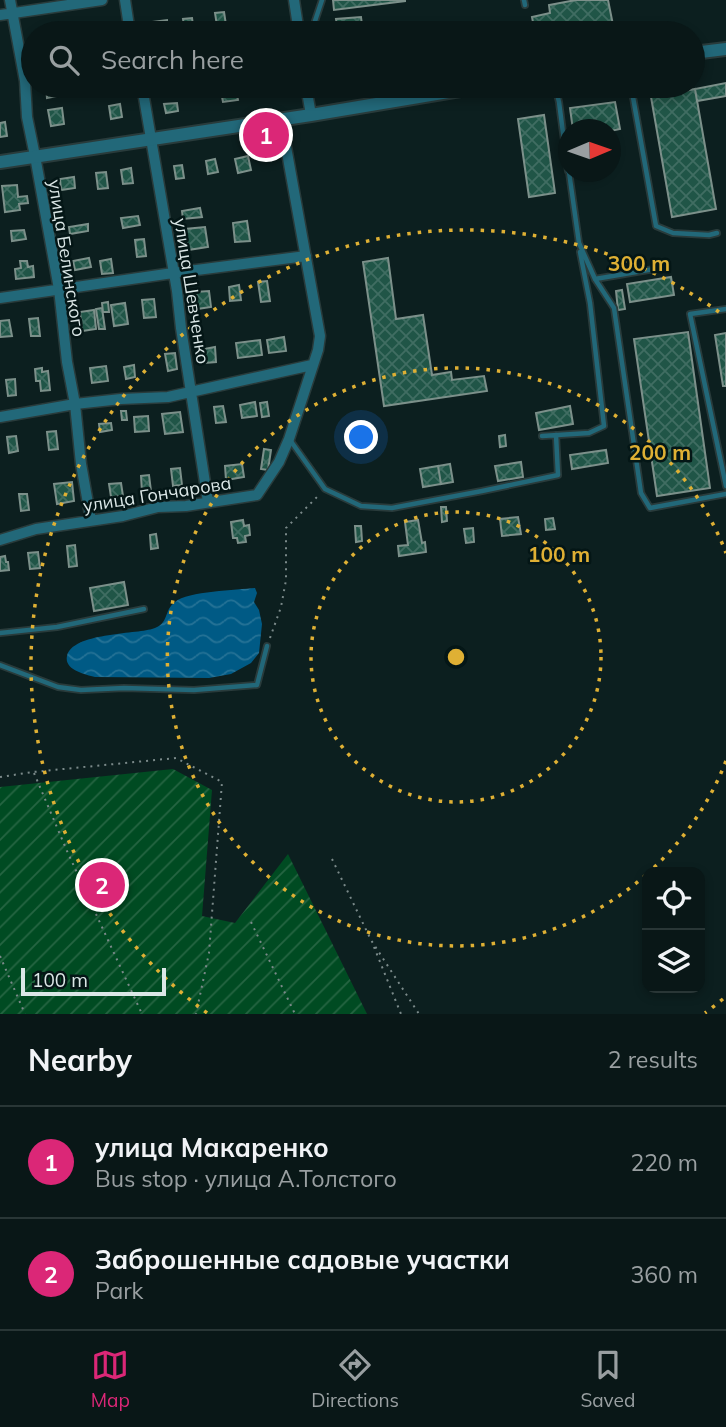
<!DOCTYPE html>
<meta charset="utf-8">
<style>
body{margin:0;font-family:Mulish,sans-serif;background:#172424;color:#f1f3f6}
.controls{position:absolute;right:21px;bottom:21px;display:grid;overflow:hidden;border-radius:14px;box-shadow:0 4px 10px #0003}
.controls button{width:63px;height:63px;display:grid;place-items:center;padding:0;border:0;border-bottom:2px solid #293636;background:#091717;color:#f1f3f6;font:35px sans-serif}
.compass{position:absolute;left:558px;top:119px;width:63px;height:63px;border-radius:50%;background:#091717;box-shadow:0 4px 10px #0003;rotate:88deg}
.scale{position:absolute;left:21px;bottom:18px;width:145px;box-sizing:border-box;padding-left:7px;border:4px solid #dbe7e7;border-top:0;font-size:19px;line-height:24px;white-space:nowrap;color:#dbe7e7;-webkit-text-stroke:5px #041616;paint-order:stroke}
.you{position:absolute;left:362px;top:438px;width:24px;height:24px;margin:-18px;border:5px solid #fff;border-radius:50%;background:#1a73e8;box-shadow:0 0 0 10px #1a73e833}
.badge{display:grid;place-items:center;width:46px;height:46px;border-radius:50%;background:#db2777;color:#fff;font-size:23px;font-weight:700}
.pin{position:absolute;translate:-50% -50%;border:4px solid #fff;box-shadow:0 2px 7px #0006}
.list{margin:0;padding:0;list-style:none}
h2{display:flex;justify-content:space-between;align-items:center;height:91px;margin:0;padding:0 28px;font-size:30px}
h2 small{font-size:23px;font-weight:400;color:#999fa1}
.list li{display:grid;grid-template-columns:46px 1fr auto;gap:21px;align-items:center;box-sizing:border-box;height:112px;padding:0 28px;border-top:2px solid #293636}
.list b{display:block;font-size:26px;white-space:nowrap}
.list p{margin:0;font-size:23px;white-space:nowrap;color:#999fa1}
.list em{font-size:23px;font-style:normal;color:#999fa1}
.icon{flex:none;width:38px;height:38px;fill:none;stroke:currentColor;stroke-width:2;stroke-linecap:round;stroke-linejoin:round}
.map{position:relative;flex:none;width:726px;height:1014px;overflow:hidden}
.search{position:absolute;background:#091717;box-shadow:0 4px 10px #0003;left:21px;right:21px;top:21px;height:77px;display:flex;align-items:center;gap:18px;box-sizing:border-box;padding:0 24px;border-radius:38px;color:#999fa1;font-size:26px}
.sheet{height:315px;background:#091717}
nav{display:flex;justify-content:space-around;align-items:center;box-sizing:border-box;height:98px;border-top:2px solid #293636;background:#091717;font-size:19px;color:#999fa1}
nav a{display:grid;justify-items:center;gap:4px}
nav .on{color:#db2777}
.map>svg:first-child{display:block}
.garden{fill:url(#garden-furrows)}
.water{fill:url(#water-waves)}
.building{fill:url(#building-cross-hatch);stroke:#7c908a;stroke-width:2}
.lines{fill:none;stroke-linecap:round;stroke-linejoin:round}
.service-casing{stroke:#293b3b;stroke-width:8}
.minor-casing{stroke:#293b3b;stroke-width:13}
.tertiary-casing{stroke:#293b3b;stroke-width:16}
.path{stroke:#7b8a8a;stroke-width:2;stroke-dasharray:2 5;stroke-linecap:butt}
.service{stroke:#226879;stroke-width:4.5}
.minor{stroke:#226879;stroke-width:10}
.tertiary{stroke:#226879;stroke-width:12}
.ring{fill:none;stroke:#dfb034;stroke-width:3.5;stroke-dasharray:3.5 7}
.labels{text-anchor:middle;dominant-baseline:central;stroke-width:5;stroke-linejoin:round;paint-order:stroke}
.street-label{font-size:18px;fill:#dbe7e7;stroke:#041616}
.centre{fill:#dfb034;stroke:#041616;stroke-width:3.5}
.ring-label{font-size:21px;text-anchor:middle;font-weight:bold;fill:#dfb034;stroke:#041616;stroke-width:5;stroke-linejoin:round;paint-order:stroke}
</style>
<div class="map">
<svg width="726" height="1014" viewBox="0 0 726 1014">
<defs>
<pattern id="garden-furrows" width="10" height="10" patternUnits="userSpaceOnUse" patternTransform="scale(1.75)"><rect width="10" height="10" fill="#004b22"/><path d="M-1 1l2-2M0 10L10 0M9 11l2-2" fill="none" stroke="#256542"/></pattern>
<pattern id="water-waves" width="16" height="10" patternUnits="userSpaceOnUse" patternTransform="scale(1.75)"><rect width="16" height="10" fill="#005a85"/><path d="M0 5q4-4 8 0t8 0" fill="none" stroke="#257296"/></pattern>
<pattern id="building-cross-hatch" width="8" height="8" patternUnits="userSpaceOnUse" patternTransform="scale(1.75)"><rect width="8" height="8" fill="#205547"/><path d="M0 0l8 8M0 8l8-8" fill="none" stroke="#406d62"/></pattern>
</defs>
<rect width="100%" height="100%" fill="#0c1f1f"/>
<!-- garden -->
<path class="garden" d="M173,769L212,790L202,916L235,923L288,854L367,1014H0V787Z"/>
<!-- water -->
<path class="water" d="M255,588L257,593L254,602L259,610L262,624L259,653L251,663L231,674L209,678L95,677C85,674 64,670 67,656C72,633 135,634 152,629C170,624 163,611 175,602C188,591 237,590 255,588Z"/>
<!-- building -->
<path class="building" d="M333,0H405V1L334,10Z
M576,0H608L614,30L598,33H535L532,17L550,13L549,5Z
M224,12L226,25L217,26L215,13Z
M361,17L363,33H338L336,19Z
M192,18L194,33H185L183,19Z
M167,20L168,33H152L151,22Z
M726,83V96L697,101L695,89Z
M46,86H61L62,95L47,98Z
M236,89L238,100L223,102L221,92Z
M695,89L716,209L672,217L651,97Z
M615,102L620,129L610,131V130H573L570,108Z
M177,103L178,111L166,113L164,104Z
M120,104L122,117L111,119L109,106Z
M62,108L64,124L51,126L48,110Z
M544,115L555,193L529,197L518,119Z
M5,122L7,136L0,137V123Z
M248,156L251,170L238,173L235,159Z
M215,159L218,172L208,174L206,161Z
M182,165L184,178L176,179L174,166Z
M131,168L133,183L123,184L121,170Z
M106,172L108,188L98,189L96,173Z
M74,177L75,188L61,190L60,179Z
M17,185L18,197L27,196L28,203L19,204L20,210L5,212L2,186Z
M200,208L202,217L183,219L182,211Z
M138,216L140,225L123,228L121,218Z
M247,221L250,241L235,242L233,223Z
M88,224V231L70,234L69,227Z
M205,227L208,247L188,250L185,229Z
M24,230L26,239L12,241L11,231Z
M144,239L146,256L137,257L135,240Z
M89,258L91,267L75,270L73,261Z
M388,258L396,319L423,315L432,375L451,372L452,380L484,376L487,391L384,406L363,262Z
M111,259L113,273L102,274L100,261Z
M20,261H27L28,267L33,266L34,277L16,279L15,269L21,268Z
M671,277L674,295L630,302L627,284Z
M267,281L270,301L261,302L258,282Z
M239,285L241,300L230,301L229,287Z
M622,290L625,309L618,310L616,291Z
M209,291L211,307L197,309L196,292Z
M154,299L156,317L144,318L142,300Z
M108,302L109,312H103L102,303Z
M125,303L128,324L114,326L111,305Z
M102,308L105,329H99L96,309Z
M94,310L96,329L82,331L80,312Z
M38,318L40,336H31L29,319Z
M9,320L12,336L0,337V321Z
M688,332L710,488L657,496L634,339Z
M726,333V386H723L715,335Z
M284,337L286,351L269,353L267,340Z
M260,340L262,355L238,358L236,343Z
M215,347L216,362L205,363L204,349Z
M175,353L177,369L168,371L165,354Z
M134,365L135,377L126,379L124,367Z
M106,366L108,381L92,383L90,368Z
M42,368V372L48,371L50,390L41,391L40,381H36L35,369Z
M15,379L16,395L8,396L6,380Z
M255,402L257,416L242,418L240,405Z
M267,402L269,416L262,417L260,403Z
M223,406L226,422L216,423L214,407Z
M570,406L573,424L539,430L536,413Z
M121,411H126L127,420H122Z
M180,412L183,432L165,434L162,414Z
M148,416L149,431L135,432L134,417Z
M111,423L112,430L100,432L99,424Z
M56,431L58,449L49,450L47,432Z
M505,435L506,446L500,447L499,436Z
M16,436L18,451L9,453L7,437Z
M264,449L271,450L268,470L261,469Z
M606,450L608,463L572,469L570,455Z
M521,462L523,477L498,481L495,466Z
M242,464L244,477L226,480L225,466Z
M450,464L453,482L441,484L438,466Z
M438,466L441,484L423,487L420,469Z
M180,468L182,485L173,486L171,469Z
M149,475L151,491L142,492L141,476Z
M72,482L74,501L57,504L54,484Z
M121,483L123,496L111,497L109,484Z
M19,494H27L29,510L21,511Z
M441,507H446L447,521L442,522Z
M518,517L521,534L502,536L500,519Z
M553,518L555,529L546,530L545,519Z
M243,520L244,526L249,525L250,535L245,536L246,542L238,543L237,538H233L231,522Z
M418,520L422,543L425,542L426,552L399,556L398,546L408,545L405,522Z
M355,526H361L362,541L356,542Z
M473,528L474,542L466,543L464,529Z
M156,534L158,548L151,549L150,535Z
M75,545L77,566L69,567L67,546Z
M38,552L40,568L30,569L28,553Z
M5,556L6,562H8L9,570L0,571V557Z
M124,582L128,605L94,611L90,588Z"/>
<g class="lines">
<!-- service casing -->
<g class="service-casing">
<path id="service" d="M524,0L525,5
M306,33L313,27L322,0
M555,86L559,102L568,171
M631,86L656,226L673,233L709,235L717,233
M569,172L579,243
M579,243L595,279L614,308L641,493L650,508L726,494
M595,279L660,268
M726,309L690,314L726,486
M542,436L589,433L604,426L590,303L580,252
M290,440L325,489L361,506L392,508L482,491L558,475L556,435
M0,633L57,627L144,609
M0,665L58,687L81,690L124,688L194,690L257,685L267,646"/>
</g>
<!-- minor casing -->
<g class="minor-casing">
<path id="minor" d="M10,0L25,81L27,117L35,156L59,289L67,362L75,404L81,464L91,520
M125,0L130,33
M294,0L299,33
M0,15L102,0
M142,86L177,291L181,328L208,502
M306,86L311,115
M0,298L173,273L306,256
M0,417L75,404L121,399L168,397L312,365
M0,540L36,529L123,516L158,507L186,506L257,495L279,462L289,439L318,350L320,336L281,119"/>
</g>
<!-- tertiary casing -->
<g class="tertiary-casing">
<path id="tertiary" d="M693,53L726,49
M0,162L311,115L484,86"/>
</g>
<!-- path -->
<path class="path" d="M270,638L281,607L286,580V528L319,495
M34,773L67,851L142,1014
M0,777L33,772L176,758L222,782L209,953L196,1014
M332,859L371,940L419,1014
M251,922L295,1014
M374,947L401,1014
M0,956L25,1014"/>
<!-- service -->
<use href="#service" class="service"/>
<!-- minor -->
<use href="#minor" class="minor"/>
<!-- tertiary -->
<use href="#tertiary" class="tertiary"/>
</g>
<!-- distance rings -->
<g class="ring">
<circle cx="456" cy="657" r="145"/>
<path d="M726 761A289 289 0 0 1 649 872M646 875A289 289 0 1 1 726 553"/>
<path d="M723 999A434 434 0 0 1 705 1013M207 1013A434 434 0 1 1 723 315"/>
</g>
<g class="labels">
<!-- street labels -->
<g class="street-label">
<text transform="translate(67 258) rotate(81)">улица Белинского</text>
<text transform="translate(192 291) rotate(81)">улица Шевченко</text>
<text transform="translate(157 494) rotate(-9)">улица Гончарова</text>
</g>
</g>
<circle cx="456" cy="657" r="10" class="centre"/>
<g class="ring-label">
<text x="639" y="271">300 m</text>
<text x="660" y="460">200 m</text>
<text x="559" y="562">100 m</text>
</g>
</svg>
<div class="controls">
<button><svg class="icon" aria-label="locate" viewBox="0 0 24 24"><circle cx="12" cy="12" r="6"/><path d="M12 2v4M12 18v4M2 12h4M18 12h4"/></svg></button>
<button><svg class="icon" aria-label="layers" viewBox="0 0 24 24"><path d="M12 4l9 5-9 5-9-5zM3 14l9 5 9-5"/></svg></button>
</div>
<svg class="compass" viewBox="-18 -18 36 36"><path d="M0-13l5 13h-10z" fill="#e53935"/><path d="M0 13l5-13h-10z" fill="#999fa1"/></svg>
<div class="scale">100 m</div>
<div class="you"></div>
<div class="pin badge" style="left:266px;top:135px">1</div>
<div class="pin badge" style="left:102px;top:885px">2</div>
<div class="search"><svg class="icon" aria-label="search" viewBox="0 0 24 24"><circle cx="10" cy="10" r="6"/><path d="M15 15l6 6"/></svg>Search here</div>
</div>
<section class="sheet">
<h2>Nearby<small>2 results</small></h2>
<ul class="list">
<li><span class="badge">1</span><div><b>улица Макаренко</b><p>Bus stop · улица А.Толстого</p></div><em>220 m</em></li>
<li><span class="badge">2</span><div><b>Заброшенные садовые участки</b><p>Park</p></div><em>360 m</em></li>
</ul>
</section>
<nav>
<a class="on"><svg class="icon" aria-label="map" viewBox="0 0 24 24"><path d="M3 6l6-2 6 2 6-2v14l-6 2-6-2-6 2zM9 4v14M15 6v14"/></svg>Map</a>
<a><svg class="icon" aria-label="directions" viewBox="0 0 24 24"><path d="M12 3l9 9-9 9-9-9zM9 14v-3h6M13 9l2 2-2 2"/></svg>Directions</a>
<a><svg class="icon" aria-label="saved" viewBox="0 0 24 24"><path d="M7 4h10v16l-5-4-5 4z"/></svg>Saved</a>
</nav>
